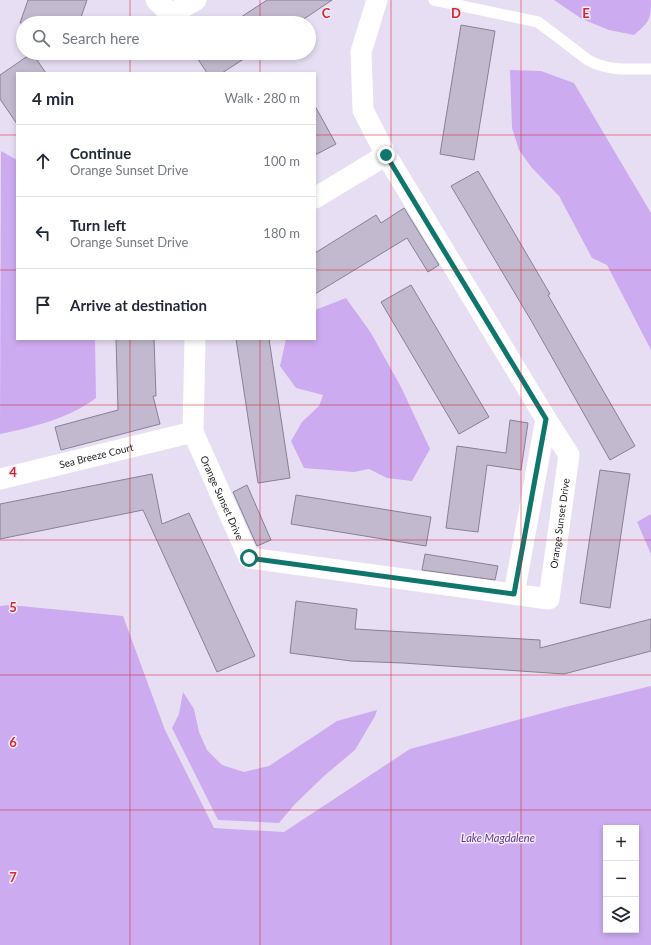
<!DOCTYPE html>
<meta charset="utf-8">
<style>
body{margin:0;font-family:Lato,sans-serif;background:#f2f2f3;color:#1f2937}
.controls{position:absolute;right:12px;bottom:12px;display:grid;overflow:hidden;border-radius:0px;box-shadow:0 2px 6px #0003}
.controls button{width:36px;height:36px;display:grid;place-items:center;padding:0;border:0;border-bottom:1px solid #e0e1e3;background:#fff;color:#1f2937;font:20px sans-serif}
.stop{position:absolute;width:12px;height:12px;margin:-9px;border:3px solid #0f766e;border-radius:50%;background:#fff}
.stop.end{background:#0f766e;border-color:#fff;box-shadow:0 1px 4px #0008}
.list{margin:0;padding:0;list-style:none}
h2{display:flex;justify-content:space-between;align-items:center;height:52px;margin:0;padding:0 16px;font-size:17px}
h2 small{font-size:13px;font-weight:400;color:#747a83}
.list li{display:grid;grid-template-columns:26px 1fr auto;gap:12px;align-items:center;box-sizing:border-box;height:72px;padding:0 16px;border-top:1px solid #e0e1e3}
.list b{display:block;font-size:15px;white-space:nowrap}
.list p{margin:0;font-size:13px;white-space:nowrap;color:#747a83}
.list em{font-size:13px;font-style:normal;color:#747a83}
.icon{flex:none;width:22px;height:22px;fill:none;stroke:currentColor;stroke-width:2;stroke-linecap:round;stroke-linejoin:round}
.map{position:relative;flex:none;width:651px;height:945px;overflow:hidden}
.search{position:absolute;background:#fff;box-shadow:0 2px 6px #0003;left:16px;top:16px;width:300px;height:44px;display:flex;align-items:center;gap:10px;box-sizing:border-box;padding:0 14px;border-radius:22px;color:#747a83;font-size:15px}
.panel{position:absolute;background:#fff;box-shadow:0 2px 6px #0003;left:16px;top:72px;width:300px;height:268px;border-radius:0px}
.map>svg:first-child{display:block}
.water{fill:#ccabf1;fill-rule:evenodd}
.building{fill:#c2b9ce;stroke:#888093}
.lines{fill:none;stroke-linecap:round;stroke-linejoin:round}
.lane{stroke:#fff;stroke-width:11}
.street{stroke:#fff;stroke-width:21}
.route{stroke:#0f766e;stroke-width:5}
.grid{fill:none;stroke:#d62828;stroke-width:1;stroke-opacity:0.55}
.labels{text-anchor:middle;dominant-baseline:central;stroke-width:3;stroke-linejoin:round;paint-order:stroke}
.street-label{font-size:10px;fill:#1e1a22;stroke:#f4ecfe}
.water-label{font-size:11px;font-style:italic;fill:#623889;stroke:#f4ecfe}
.grid-label{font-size:13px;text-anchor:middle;font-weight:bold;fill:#d62828;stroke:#f4ecfe;stroke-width:3;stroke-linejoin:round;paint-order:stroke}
</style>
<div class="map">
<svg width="651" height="945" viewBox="0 0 651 945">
<rect width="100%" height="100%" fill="#e8def4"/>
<!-- water -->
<path class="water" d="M554,0H651C651,20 649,22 634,35L609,30L582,19Z
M510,70L541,71L574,83L651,213V350L607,265L592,258L559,196L532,168L519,150L512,128Z
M1,151L17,160V339H95L96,398C68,419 33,427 0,434Z
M346,298L371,333L401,387L430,449L412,481L387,478L369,469L354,472L304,468L291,441L302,422L319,406L323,395L296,388L280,366L286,339H315V310Z
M651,514V554L637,522Z
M10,605L123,616L165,730L214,828L284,832L410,749L565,707L651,686V945H0V606ZM606,828H636V930H606Z
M183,692L194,709L199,732L207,750L222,765L244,772L269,766L337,721L377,710L375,716L355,750L324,776L295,804L279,823L218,820L172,728L179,714Z"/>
<!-- building -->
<path class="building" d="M28,0H87L79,23H20Z
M267,0H332L298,23H232Z
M461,25L495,31L474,160L440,154Z
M32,53L46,73H17V124L0,99V75Z
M194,53H253L222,73H207Z
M315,106L336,144L315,155Z
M478,171L550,294L548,295L635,446L610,460L532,322L451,186Z
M404,208L439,265L428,272L407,238L315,294V253L376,215L381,223Z
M411,285L489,417L459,434L381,302Z
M116,339H154L156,396H153L160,424L61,450L55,427L118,410Z
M236,339H269L290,478L258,483Z
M510,420L528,423L521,470L487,465L478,532L446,528L457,446L506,453Z
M600,470L630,474L610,608L580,603Z
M152,474L162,524L189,513L255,656L217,672L143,510L0,539V504Z
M247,485L271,540L257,546L233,492Z
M296,495L431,517L426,546L291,524Z
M425,554L498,566L495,580L422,570Z
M296,601L357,609L355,629L540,640V648L651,619V651L564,674L403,663L351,661L290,653Z"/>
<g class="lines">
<!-- lane -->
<path class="lane" d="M434,0L538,22L588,60C607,71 629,69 651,69"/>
<!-- street -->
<g class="street">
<path d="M156,0L171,14L196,0"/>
<path d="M377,0L361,52L363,110L386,155L546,419"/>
<path d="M315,198L386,155"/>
<path id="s1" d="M195,339L193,432L249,558L549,599L569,455L546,419L514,594"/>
<path id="s2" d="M0,479L193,432"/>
</g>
</g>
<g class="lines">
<!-- route -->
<path class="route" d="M249,558L514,594L546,419L386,155"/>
</g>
<!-- grid -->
<path class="grid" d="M130,0V23M260,0V23M391,0V945M521,0V945M130,53V73M260,53V73M0,135H17M315,135H651M0,270H17M315,270H651M130,339V945M260,339V945M0,405H651M0,540H651M0,675H651M0,810H651"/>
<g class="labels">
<!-- street labels -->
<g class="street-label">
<text stroke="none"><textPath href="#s2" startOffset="99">Sea Breeze Court</textPath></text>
<text stroke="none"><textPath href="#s1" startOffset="165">Orange Sunset Drive</textPath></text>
<text stroke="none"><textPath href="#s1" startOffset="610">Orange Sunset Drive</textPath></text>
</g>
<!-- water labels -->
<g class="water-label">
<text x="498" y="837">Lake Magdalene</text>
</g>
</g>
<g class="grid-label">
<text x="326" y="18">C</text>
<text x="456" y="18">D</text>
<text x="586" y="18">E</text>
<text x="13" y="477">4</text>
<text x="13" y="612">5</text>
<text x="13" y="747">6</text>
<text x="13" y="882">7</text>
</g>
</svg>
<div class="controls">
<button>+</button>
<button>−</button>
<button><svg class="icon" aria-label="layers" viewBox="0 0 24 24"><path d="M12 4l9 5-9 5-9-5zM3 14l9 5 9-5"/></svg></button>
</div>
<div class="stop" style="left:249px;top:558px"></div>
<div class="stop end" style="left:386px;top:155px"></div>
<div class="search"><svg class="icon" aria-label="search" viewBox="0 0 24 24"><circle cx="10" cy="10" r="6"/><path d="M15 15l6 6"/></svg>Search here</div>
<section class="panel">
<h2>4 min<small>Walk · 280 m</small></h2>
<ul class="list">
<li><svg class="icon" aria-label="ahead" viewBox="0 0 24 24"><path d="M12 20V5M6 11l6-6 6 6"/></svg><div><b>Continue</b><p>Orange Sunset Drive</p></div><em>100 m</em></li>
<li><svg class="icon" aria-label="left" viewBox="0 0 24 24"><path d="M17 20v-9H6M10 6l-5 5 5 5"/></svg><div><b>Turn left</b><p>Orange Sunset Drive</p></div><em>180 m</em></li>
<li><svg class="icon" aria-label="arrive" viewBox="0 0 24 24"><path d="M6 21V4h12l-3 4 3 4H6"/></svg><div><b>Arrive at destination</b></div></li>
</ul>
</section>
</div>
